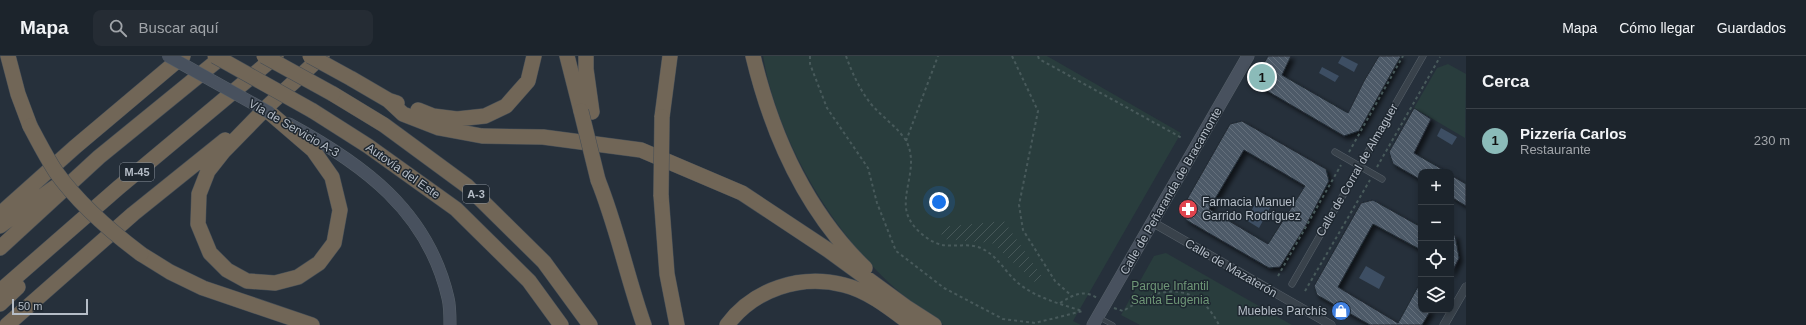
<!DOCTYPE html>
<html lang="es">
<meta charset="utf-8">
<style>
body{margin:0;font-family:Helvetica,sans-serif;background:#252c34;color:#f1f3f6}
.controls{position:absolute;right:12px;bottom:12px;display:grid;overflow:hidden;border-radius:8px;box-shadow:0 2px 6px #0003}
.controls button{width:36px;height:36px;display:grid;place-items:center;padding:0;border:0;border-bottom:1px solid #3a4148;background:#1c242c;color:#f1f3f6;font:20px sans-serif}
.scale{position:absolute;left:12px;bottom:10px;width:76px;box-sizing:border-box;padding-left:4px;border:2px solid #b5bdc7;border-top:0;font-size:11px;line-height:14px;white-space:nowrap;color:#b5bdc7;-webkit-text-stroke:3px #1e2730;paint-order:stroke}
.you{position:absolute;left:939px;top:146px;width:14px;height:14px;margin:-10px;border:3px solid #fff;border-radius:50%;background:#1a73e8;box-shadow:0 0 0 6px #1a73e833}
.badge{display:grid;place-items:center;width:26px;height:26px;border-radius:50%;background:#8bbbb9;color:#111;font-size:13px;font-weight:700}
.pin{position:absolute;translate:-50% -50%;border:2px solid #fff;box-shadow:0 1px 4px #0006}
.list{margin:0;padding:0;list-style:none}
h2{display:flex;justify-content:space-between;align-items:center;height:52px;margin:0;padding:0 16px;font-size:17px}
h2 small{font-size:13px;font-weight:400;color:#a0a4a9}
.list li{display:grid;grid-template-columns:26px 1fr auto;gap:12px;align-items:center;box-sizing:border-box;height:64px;padding:0 16px;border-top:1px solid #3a4148}
.list b{display:block;font-size:15px;white-space:nowrap}
.list p{margin:0;font-size:13px;white-space:nowrap;color:#a0a4a9}
.list em{font-size:13px;font-style:normal;color:#a0a4a9}
.icon{flex:none;width:22px;height:22px;fill:none;stroke:currentColor;stroke-width:2;stroke-linecap:round;stroke-linejoin:round}
.map{position:relative;flex:none;width:1466px;height:269px;overflow:hidden}
header{display:flex;align-items:center;gap:24px;box-sizing:border-box;height:56px;padding:0 20px;background:#1c242c;border-bottom:1px solid #3a4148}
header strong{font-size:19px}
nav{display:flex;gap:22px;margin-inline-start:auto;font-size:14px}
.search{width:280px;height:36px;background:#252c34;display:flex;align-items:center;gap:10px;box-sizing:border-box;padding:0 14px;border-radius:8px;color:#a0a4a9;font-size:15px}
main{display:flex}
aside{flex:1;background:#1c242c}
.map>svg:first-child{display:block}
.green{fill:#293d3d}
.garden{fill:url(#garden-furrows)}
.water{fill:#3d4e63}
.building{fill:url(#building-back-hatch);stroke:#202932;fill-rule:evenodd;filter:url(#shadow)}
.lines{fill:none;stroke-linecap:round;stroke-linejoin:round}
.service-casing{stroke:#576069;stroke-width:5}
.pedestrian-casing{stroke:#576069;stroke-width:7}
.minor-casing{stroke:#576069;stroke-width:9}
.secondary-casing{stroke:#576069;stroke-width:13}
.motorway-casing{stroke:#444d56;stroke-width:16}
.path{stroke:#485a5b;stroke-width:2;stroke-dasharray:3 3;stroke-linecap:butt}
.service{stroke:#39424b;stroke-width:4}
.pedestrian{stroke:#39424b;stroke-width:6}
.minor{stroke:#39424b;stroke-width:8}
.secondary{stroke:#48515e;stroke-width:12}
.motorway{stroke:#716657;stroke-width:15}
.secondary-bridge-casing{stroke:#576069;stroke-width:13;stroke-linecap:butt}
.motorway-bridge-casing{stroke:#444d56;stroke-width:16;stroke-linecap:butt}
.secondary-bridge{stroke:#48515e;stroke-width:12}
.motorway-bridge{stroke:#716657;stroke-width:15}
.labels{text-anchor:middle;dominant-baseline:central;stroke-width:3;stroke-linejoin:round;paint-order:stroke}
.shield{fill:#1e2730;stroke:#88909a;stroke-width:1}
.shield-label{font-size:11px;font-weight:bold;fill:#b5bdc7}
.street-label{font-size:12px;fill:#b5bdc7;stroke:#1e2730}
.poi-label{font-size:12px;fill:#b5bdc7;stroke:#1e2730;text-anchor:start}
.park-label{font-size:12px;fill:#6e9676;stroke:#1e2730}
</style>
<header>
<strong>Mapa</strong>
<div class="search"><svg class="icon" aria-label="search" viewBox="0 0 24 24"><circle cx="10" cy="10" r="6"/><path d="M15 15l6 6"/></svg>Buscar aquí</div>
<nav><a>Mapa</a><a>Cómo llegar</a><a>Guardados</a></nav>
</header>
<main>
<div class="map">
<svg width="1466" height="269" viewBox="0 0 1466 269">
<defs>
<pattern id="garden-furrows" width="10" height="10" patternUnits="userSpaceOnUse"><rect width="10" height="10" fill="#293d3d"/><path d="M-1 1l2-2M0 10L10 0M9 11l2-2" fill="none" stroke="#465758"/></pattern>
<pattern id="building-back-hatch" width="6" height="6" patternUnits="userSpaceOnUse"><rect width="6" height="6" fill="#4e5a67"/><path d="M-1 5l2 2M0 0l6 6M5-1l2 2" fill="none" stroke="#65707b"/></pattern>
<filter id="shadow"><feDropShadow dx="3.5" dy="3.5" stdDeviation="2" flood-color="#0009"/></filter>
</defs>
<rect width="100%" height="100%" fill="#26303b"/>
<!-- green -->
<path class="green" d="M763,0H1047L1181,77L1073,265L1081,269C1046,269 1012,269 978,269C969,269 952,269 944,269C937,267 924,254 917,250C843,196 778,90 763,0Z
M1448,8L1466,18L1465,82L1414,52L1437,12Z
M1166,197L1292,269H1140L1121,259L1154,200Z"/>
<!-- garden -->
<path class="garden" d="M1004,165L1043,222L1036,227L992,187L942,183L941,171Z"/>
<!-- water -->
<path class="water" d="M1342,0L1358,8L1354,16L1338,7Z
M1322,11L1339,20L1335,26L1319,17Z
M1441,72L1457,81L1452,89L1437,80Z
M1258,143L1271,150L1259,172L1246,164Z
M1366,210L1385,221L1379,233L1359,222Z"/>
<!-- building -->
<path class="building" d="M1268,0H1291L1282,19L1348,57L1364,25L1379,0H1401L1359,75L1344,80L1262,32L1257,20Z
M1414,52L1431,63L1414,97L1447,116H1421V124L1393,108L1389,96Z
M1242,65L1326,113L1329,125L1305,171L1280,211L1269,212L1186,164L1182,152L1230,68ZM1244,94L1305,130L1268,188L1209,153Z
M1451,119L1466,128V150L1451,141Z
M1373,144L1421,171V194L1373,168L1338,231L1398,267L1421,225V254H1431L1422,269H1370L1317,239L1314,230L1361,147Z
M1451,179H1455L1459,202L1451,218Z"/>
<g class="lines">
<!-- service casing -->
<g class="service-casing">
<path id="service" d="M1098,261L1113,269"/>
</g>
<!-- pedestrian casing -->
<g class="pedestrian-casing">
<path id="pedestrian" d="M1335,96L1382,123
M1292,228L1423,0"/>
</g>
<!-- minor casing -->
<g class="minor-casing">
<path id="minor" d="M1152,166L1331,269
M1444,269L1466,231"/>
</g>
<!-- secondary casing -->
<g class="secondary-casing">
<path id="secondary" d="M289,68C363,108 428,155 448,242C450,250 450,260 450,269
M1093,269L1248,0"/>
</g>
<!-- motorway casing -->
<g class="motorway-casing">
<path id="motorway" d="M8,0L18,38L30,70
M567,0L581,55
M586,0V13L592,56
M753,0C772,79 805,154 865,212
M352,23L388,44L397,47
M333,38L384,69L467,130L544,206L590,269
M388,44L403,58L439,72L482,80L543,81L641,94L742,137L828,194L906,251L934,269
M418,54L433,60L457,63L485,60L506,50L528,25L534,0
M313,55L368,90L456,153L529,225L561,269
M270,57L313,94L332,121L340,154L334,187L319,207L298,221L275,227L247,225L227,214L210,197L198,168L199,138L208,115L223,96L269,49L322,0
M662,61L670,0
M598,124C617,171 627,221 644,269
M661,139L667,218L677,269
M0,158L75,91L183,0
M0,170L55,131
M0,192L99,101L223,0
M141,198L170,216L203,232L312,269
M0,235L118,132L276,0
M0,248L18,231
M7,269L133,158L225,84
M727,269C754,233 800,218 844,229C869,235 892,254 912,269"/>
</g>
<!-- path -->
<path class="path" d="M810,0V8L827,52L868,112L877,147L896,195L944,232L1003,263L1035,267L1083,255
M846,0C852,17 860,34 871,48C882,61 895,69 905,83C921,109 899,138 908,160C913,173 929,186 942,189C954,191 969,187 981,192C998,200 1005,216 1018,227C1036,242 1061,248 1082,255
M1012,0L1038,55L1019,149L1023,174L1055,225L1072,240
M1038,0L1039,3L1182,82
M906,85L938,0
M1349,96L1403,0
M1377,111L1440,1
M1278,220L1341,109
M1305,235L1370,124
M1060,247C1073,239 1083,233 1097,242
M1114,252L1123,255C1132,250 1141,243 1150,240C1182,228 1205,241 1219,269"/>
<!-- service -->
<use href="#service" class="service"/>
<!-- pedestrian -->
<use href="#pedestrian" class="pedestrian"/>
<!-- minor -->
<use href="#minor" class="minor"/>
<!-- secondary -->
<use href="#secondary" class="secondary"/>
<!-- motorway -->
<use href="#motorway" class="motorway"/>
<!-- secondary-bridge casing -->
<g class="secondary-bridge-casing">
<path id="secondary-bridge" d="M168,0L270,57"/>
</g>
<!-- motorway-bridge casing -->
<g class="motorway-bridge-casing">
<path id="motorway-bridge" d="M215,0L313,55
M264,0L333,38
M310,0L352,23
M581,55L598,124
M30,70C38,85 46,101 56,116C79,148 109,174 141,198
M661,139L662,61"/>
</g>
<!-- secondary-bridge -->
<use href="#secondary-bridge" class="secondary-bridge"/>
<!-- motorway-bridge -->
<use href="#motorway-bridge" class="motorway-bridge"/>
</g>
<!-- icons -->
<defs>
<g id="pharmacy-disc" transform="scale(1)"><circle r="9.5" fill="#e0444e" stroke="#1e2730"/><path d="M-2-6h4v4h4v4h-4v4h-4v-4h-4v-4h4Z" fill="#fff"/></g>
<g id="shop-disc" transform="scale(1)"><circle r="9.5" fill="#3f7fe0" stroke="#1e2730"/><path d="M-5-2.5h2.3a2.7 3.5 0 0 1 5.4 0H5L5.5 6h-11ZM-1.5-2.5h3a1.5 2.3 0 0 0-3 0Z" fill="#fff"/></g>
</defs>
<g fill-rule="evenodd">
<use href="#pharmacy-disc" x="1188" y="153"/>
<use href="#shop-disc" x="1341" y="255"/>
</g>
<g class="labels">
<!-- shield labels -->
<g class="shield">
<rect x="120" y="107" width="34" height="18" rx="3"/>
<rect x="463" y="129" width="26" height="18" rx="3"/>
</g>
<g class="shield-label">
<text x="137" y="116">M-45</text>
<text x="476" y="138">A-3</text>
</g>
<!-- street labels -->
<g class="street-label">
<text transform="translate(294 72) rotate(30)">Vía de Servicio A-3</text>
<text transform="translate(1357 114) rotate(-60)">Calle de Corral de Almaguer</text>
<text transform="translate(403 115) rotate(35)">Autovía del Este</text>
<text transform="translate(1171 135) rotate(-60)">Calle de Peñaranda de Bracamonte</text>
<text transform="translate(1231 212) rotate(30)">Calle de Mazaterón</text>
</g>
<!-- poi labels -->
<g class="poi-label">
<text x="1202" y="146">Farmacia Manuel<tspan x="1202" dy="14">Garrido Rodríguez</tspan></text>
<text x="1327" y="255" text-anchor="end">Muebles Parchís</text>
</g>
<!-- park labels -->
<g class="park-label">
<text x="1170" y="230">Parque Infantil<tspan x="1170" dy="14">Santa Eugenia</tspan></text>
</g>
</g>
</svg>
<div class="controls">
<button>+</button>
<button>−</button>
<button><svg class="icon" aria-label="locate" viewBox="0 0 24 24"><circle cx="12" cy="12" r="6"/><path d="M12 2v4M12 18v4M2 12h4M18 12h4"/></svg></button>
<button><svg class="icon" aria-label="layers" viewBox="0 0 24 24"><path d="M12 4l9 5-9 5-9-5zM3 14l9 5 9-5"/></svg></button>
</div>
<div class="scale">50 m</div>
<div class="you"></div>
<div class="pin badge" style="left:1262px;top:21px">1</div>
</div>
<aside>
<h2>Cerca<small></small></h2>
<ul class="list">
<li><span class="badge">1</span><div><b>Pizzería Carlos</b><p>Restaurante</p></div><em>230 m</em></li>
</ul>
</aside>
</main>
